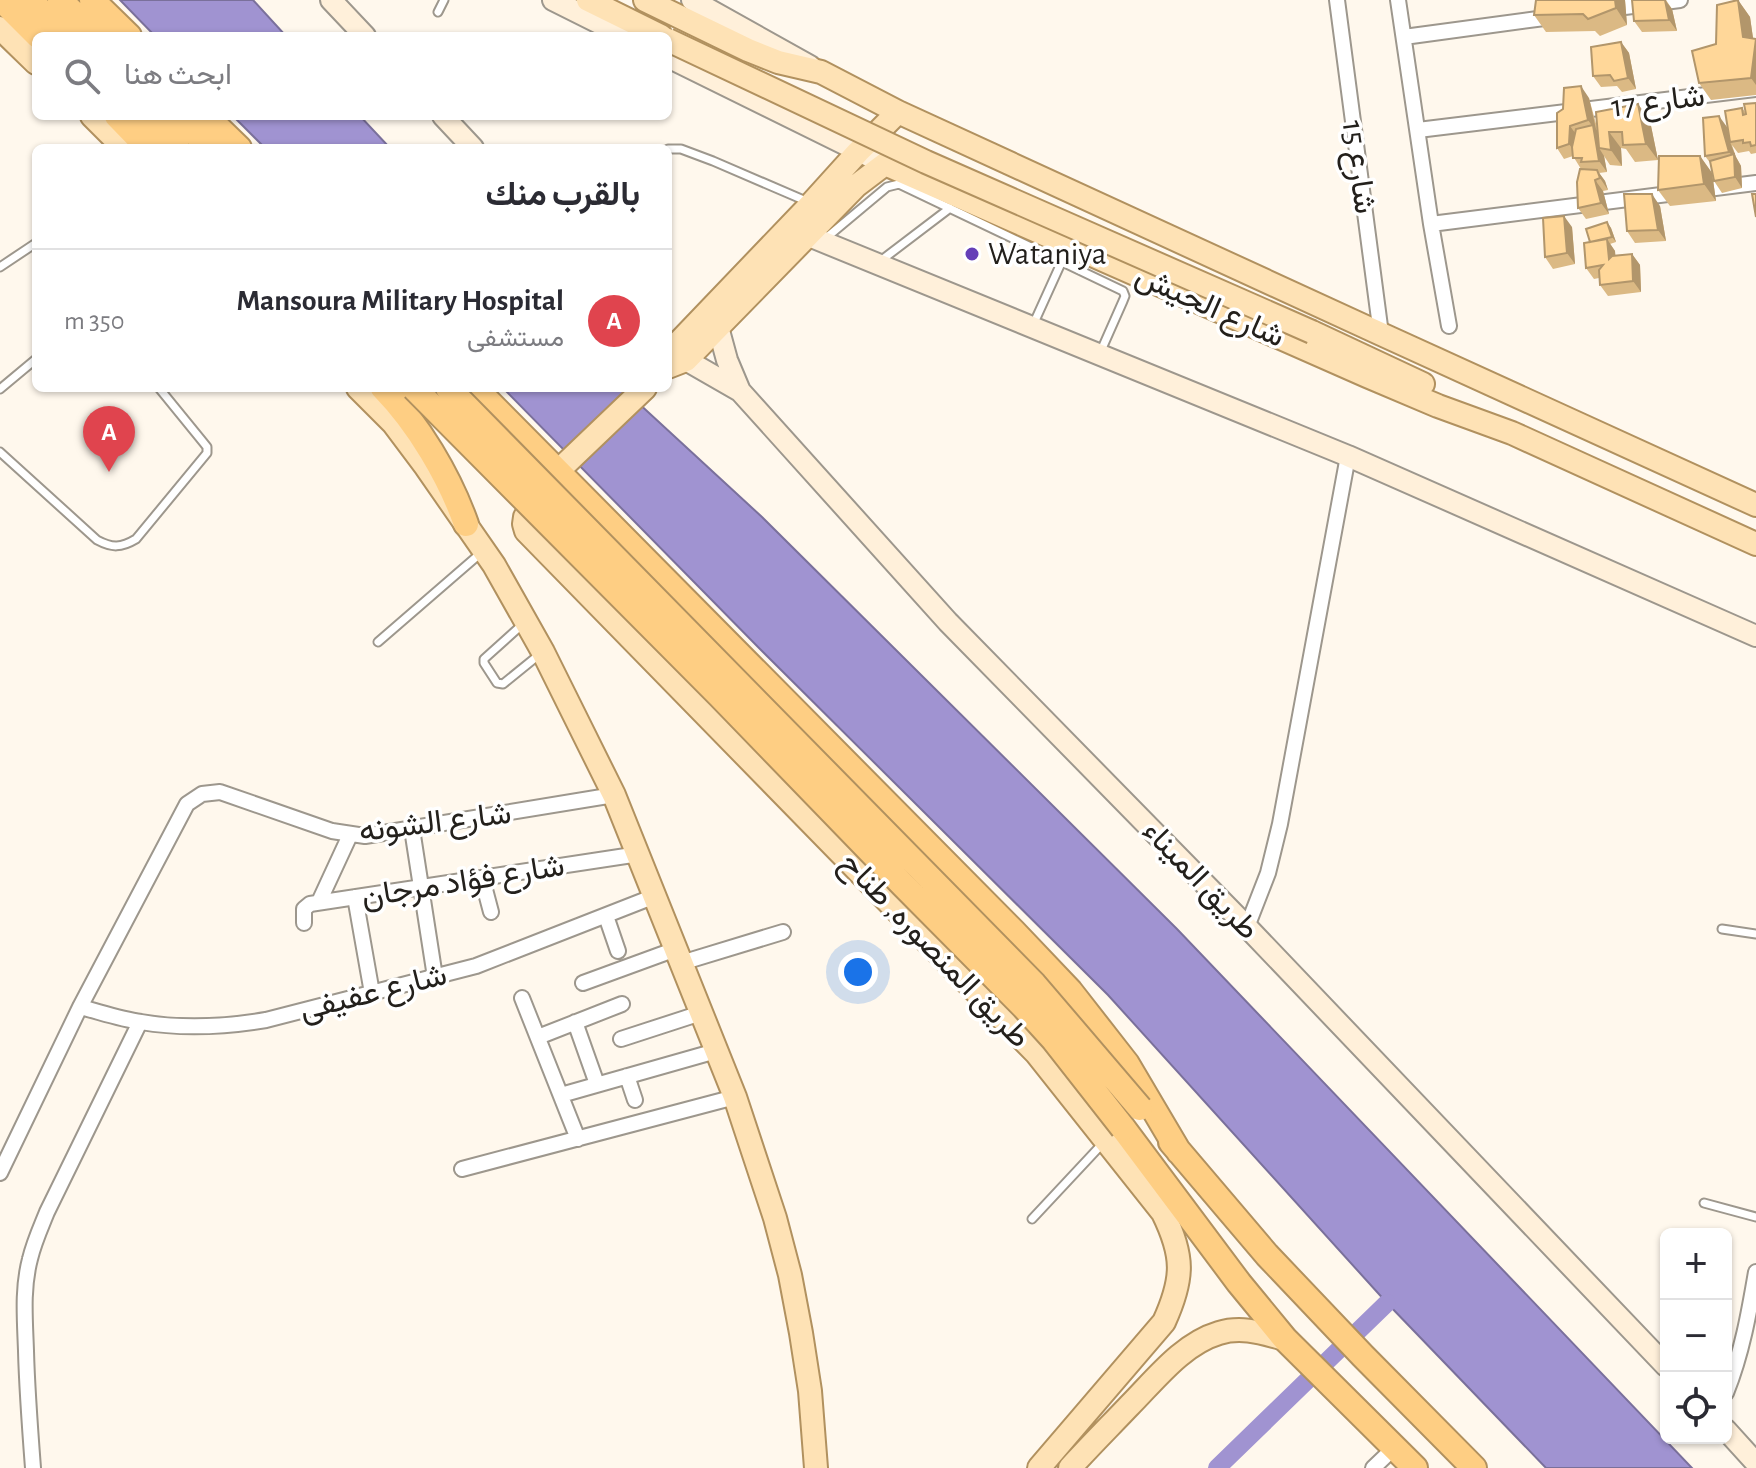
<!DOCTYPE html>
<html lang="ar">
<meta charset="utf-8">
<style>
body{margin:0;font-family:"Alegreya Sans",Vazirmatn,sans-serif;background:#f2f2f3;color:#2b2b33;direction:rtl}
.controls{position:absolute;right:24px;bottom:24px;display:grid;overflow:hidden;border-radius:12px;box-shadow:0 2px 6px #0004}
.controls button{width:72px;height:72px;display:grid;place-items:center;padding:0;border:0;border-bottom:2px solid #e1e1e2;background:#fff;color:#2b2b33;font:40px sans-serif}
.you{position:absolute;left:858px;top:972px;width:28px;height:28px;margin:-20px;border:6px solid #fff;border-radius:50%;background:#1a73e8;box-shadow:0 0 0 12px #1a73e833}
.badge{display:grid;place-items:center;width:52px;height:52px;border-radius:50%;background:#653fb7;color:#fff;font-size:26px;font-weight:700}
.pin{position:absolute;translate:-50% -66px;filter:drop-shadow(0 2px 4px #0008)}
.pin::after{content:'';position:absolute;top:42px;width:28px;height:24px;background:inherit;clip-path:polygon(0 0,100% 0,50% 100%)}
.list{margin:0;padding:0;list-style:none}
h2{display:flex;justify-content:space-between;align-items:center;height:104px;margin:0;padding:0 32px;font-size:34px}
h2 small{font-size:26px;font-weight:400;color:#7c7c81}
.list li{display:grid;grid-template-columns:52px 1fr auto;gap:24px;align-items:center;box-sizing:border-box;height:144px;padding:0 32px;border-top:2px solid #e1e1e2}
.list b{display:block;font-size:30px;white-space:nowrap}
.list p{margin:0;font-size:26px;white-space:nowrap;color:#7c7c81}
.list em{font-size:26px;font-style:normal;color:#7c7c81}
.icon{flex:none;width:44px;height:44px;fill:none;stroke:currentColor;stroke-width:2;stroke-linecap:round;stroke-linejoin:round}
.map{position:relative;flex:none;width:1756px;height:1468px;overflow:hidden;direction:ltr}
.search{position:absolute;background:#fff;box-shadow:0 2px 6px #0004;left:32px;top:32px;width:640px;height:88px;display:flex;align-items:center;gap:20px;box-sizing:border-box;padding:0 28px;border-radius:12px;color:#7c7c81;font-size:30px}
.panel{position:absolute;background:#fff;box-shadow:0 2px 6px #0004;left:32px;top:144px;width:640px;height:248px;border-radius:12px;direction:rtl}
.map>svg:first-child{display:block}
.water{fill:#a093d1;stroke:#7a709b;stroke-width:2}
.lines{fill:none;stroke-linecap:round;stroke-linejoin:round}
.canal{stroke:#a093d1;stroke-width:18}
.lane-casing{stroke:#9d978d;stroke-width:11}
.street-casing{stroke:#9d978d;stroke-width:18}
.secondary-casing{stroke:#9d978d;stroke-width:24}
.primary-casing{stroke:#b1915f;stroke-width:26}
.highway-casing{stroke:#b1915f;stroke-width:28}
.lane{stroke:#fff;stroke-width:7}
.street{stroke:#fff;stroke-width:14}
.secondary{stroke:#fff0da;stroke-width:20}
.primary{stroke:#fee2b5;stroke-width:22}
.highway{stroke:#fece83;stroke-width:24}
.primary-bridge-casing{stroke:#b1915f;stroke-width:26;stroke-linecap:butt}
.highway-bridge-casing{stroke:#b1915f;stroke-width:28;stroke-linecap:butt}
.primary-bridge{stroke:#fee2b5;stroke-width:22}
.highway-bridge{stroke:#fece83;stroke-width:24}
.wall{fill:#dbb984}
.shaded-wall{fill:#b2966b}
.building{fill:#ffd799;stroke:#b2966b;stroke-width:2}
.poi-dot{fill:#653fb7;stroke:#fff;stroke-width:3}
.labels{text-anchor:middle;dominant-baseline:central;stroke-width:7;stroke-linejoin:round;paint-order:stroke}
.street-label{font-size:32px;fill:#23201c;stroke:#fff}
.poi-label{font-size:32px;fill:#23201c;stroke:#fff;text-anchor:start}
</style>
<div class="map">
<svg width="1756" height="1468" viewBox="0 0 1756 1468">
<rect width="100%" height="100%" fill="#fff8ed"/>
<!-- water -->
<path class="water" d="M120,0H253L286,36H155Z
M233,116H360L390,148H265Z
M503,388H622L762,517L1177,929L1692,1468H1546L1387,1303L1108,995L759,648Z"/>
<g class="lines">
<!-- canal -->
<path class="canal" d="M1217,1468L1387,1303"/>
<!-- lane casing -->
<g class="lane-casing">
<path id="lane" d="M438,12L444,0
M668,149H681L713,161L806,201
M826,238L887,187L899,184L1123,291L1125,296L1123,301L1100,353
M879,262L950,208
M0,267L36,243
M1033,325L1062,261
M0,389L36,359
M0,452L97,540C112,548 121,548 136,539L207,453V447L203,442L159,388
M524,623L484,659V663L497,683L503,684L540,654
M378,642L482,552
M1722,929L1756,934
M1704,1203L1756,1217
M1032,1219L1104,1142"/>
</g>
<!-- street casing -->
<g class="street-casing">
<path id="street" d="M1337,0L1381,334
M1398,0L1431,224L1449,326
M1609,9L1680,0
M1404,37L1552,17
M1418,130L1756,89
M1431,224L1756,183
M412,829L435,977
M482,878L491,912
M355,897L372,993
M319,902L350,835
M606,916L618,951
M304,923V909L310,904L639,854
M1247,927L1268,873L1280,824L1348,456
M681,963L783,932
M583,983L676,949
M522,998L578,1139
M80,1007C100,1012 120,1019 141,1022C182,1029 224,1027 266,1020L476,966L655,896
M575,1022L597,1084
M538,1037L622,1004
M621,1039L701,1013
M627,1076L635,1100
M561,1095L716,1051
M462,1169L735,1097
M0,1173L80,1007L187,804L202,794L220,792L332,831L365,836L614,795
M1726,1393C1742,1353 1749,1313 1756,1272
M33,1468C30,1429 27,1390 26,1351C25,1320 22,1289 30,1259C34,1242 41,1227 47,1212L140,1022
M1373,1468L1394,1448"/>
</g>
<!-- secondary casing -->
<g class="secondary-casing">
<path id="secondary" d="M331,0L365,36
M553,0L625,36
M692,0L810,66
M668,57L885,164
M443,116L473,148
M809,236L1348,456L1756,636
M718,327L727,360L740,391
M686,360L740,391L948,622L1247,927L1666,1366
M1726,1430L1756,1463"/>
</g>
<!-- primary casing -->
<g class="primary-casing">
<path id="primary" d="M588,0L661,36
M645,0L748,50L778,62L821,72L898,112L1381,334L1756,505
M0,28L36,63
M92,116L124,148
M1312,332L1423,384
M668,361L677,344L811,204L858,152L898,112
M668,367L686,360L856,186L885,164L1367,376L1438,406L1512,433L1756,544
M358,388L393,423L426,467L494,565L543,652L614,795L735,1097L775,1218L790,1275L801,1333L810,1391L816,1468
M645,388L557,472L534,502L525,517L524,524L526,531L1036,1053L1163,1213C1184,1256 1184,1278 1164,1322L1039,1468
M1070,1468C1089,1447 1109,1427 1129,1406C1155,1380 1182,1344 1219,1333C1242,1326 1262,1333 1285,1339"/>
</g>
<!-- highway casing -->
<g class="highway-casing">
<path id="highway" d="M2,0L38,36
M30,0L66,36
M60,0L97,36
M92,0L129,36
M117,116L148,148
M145,116L177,148
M177,116L210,148
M206,116L239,148
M383,388C418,424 449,476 466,524
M475,388L1014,932L1070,991L1127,1064L1179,1152
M1123,1128L1239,1283L1285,1339L1415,1468
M1171,1142L1267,1255L1363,1356L1474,1468"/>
</g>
<!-- lane -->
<use href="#lane" class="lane"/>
<!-- street -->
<use href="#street" class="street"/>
<!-- secondary -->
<use href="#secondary" class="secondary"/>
<!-- primary -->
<use href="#primary" class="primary"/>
<!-- highway -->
<use href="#highway" class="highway"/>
<!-- primary-bridge casing -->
<g class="primary-bridge-casing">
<path id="primary-bridge" d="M668,40L926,162L1312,332"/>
</g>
<!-- highway-bridge casing -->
<g class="highway-bridge-casing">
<path id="highway-bridge" d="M414,388L720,696L903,885L1024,1007L1054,1040L1123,1128
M448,388L1034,984L1140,1108"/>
</g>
<!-- primary-bridge -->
<use href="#primary-bridge" class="primary-bridge"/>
<!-- highway-bridge -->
<use href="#highway-bridge" class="highway-bridge"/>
</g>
<!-- wall -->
<path class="wall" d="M1536,0H1625L1627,25L1600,36L1595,31L1546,32L1534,15Z
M1632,0H1666L1672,9L1677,31L1642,32L1634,21Z
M1738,0L1750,17L1753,38L1756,39V95L1711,100L1699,83L1716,44Z
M1621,42L1629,53L1636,89L1622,92L1617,86L1601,87L1593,76Z
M1589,98L1598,131L1638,104L1650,121L1658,160L1635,162L1626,149L1621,148L1622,166L1610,165L1604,156L1607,172L1599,173L1605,181L1608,190L1603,191L1609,214L1586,219L1578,208L1581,169L1573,156L1564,159L1557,148Z
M1756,103V153L1751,154L1749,151L1738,153L1732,145L1736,157L1741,166L1742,188L1722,193L1714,181L1711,164L1705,156L1742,108L1746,113Z
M1700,156L1712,173L1716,201L1670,206L1658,190Z
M1660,206L1666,241L1635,243L1627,231Z
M1607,222L1611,228L1616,242L1610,244L1615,251V256L1632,254L1640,265L1641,292L1608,296L1600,285L1599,278L1594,279L1586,268L1590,242Z
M1572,227L1575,264L1553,269L1545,257Z"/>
<!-- shaded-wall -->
<path class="shaded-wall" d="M1615,0H1625L1627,25L1616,8Z
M1665,0L1672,9L1677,31L1669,20Z
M1738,0L1750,17L1755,52L1756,40V85L1751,78L1743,37Z
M1621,42L1629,53L1636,89L1628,78Z
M1581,86L1589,98L1596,129L1601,136L1599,148L1604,156L1607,172L1599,161L1593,127L1588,120Z
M1638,104L1650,121L1658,160L1646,144Z
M1719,116L1727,127L1730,142L1736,157L1741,166L1742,188L1735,177L1734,158L1729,152Z
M1570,126L1578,137L1577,155L1569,144Z
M1609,132L1621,148L1622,166L1611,150Z
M1700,156L1712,173L1716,201L1704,184Z
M1597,170L1605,181L1608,190L1600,178Z
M1595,180L1603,191L1609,214L1601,203Z
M1652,194L1660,206L1666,241L1658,230Z
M1564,216L1572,227L1575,264L1567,253Z
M1607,222L1611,228L1616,242L1612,237Z
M1607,239L1615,251L1617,270L1609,259Z
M1632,254L1640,265L1641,292L1633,281Z"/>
<!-- building -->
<path class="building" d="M1536,0H1615L1616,8L1588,19L1583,14L1534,15Z
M1632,0H1665L1669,20L1634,21Z
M1738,0L1743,37L1756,39L1751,78L1699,83L1692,51L1716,44L1717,5Z
M1621,42L1628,78L1614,81L1610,75L1593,76L1591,47Z
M1581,86L1588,120L1570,126L1569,144L1557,148V113L1563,109L1564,88Z
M1756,103V145L1751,146L1750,142L1743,143V140L1730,142L1725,111L1742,108L1743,115L1746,114L1744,104Z
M1638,104L1646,144L1623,145L1622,132H1609L1611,150L1599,148L1596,112Z
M1719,116L1729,152L1705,156L1703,118Z
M1593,125L1599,161L1581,162L1582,158H1573L1572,147L1576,129Z
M1734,154L1735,177L1714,181L1710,161Z
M1659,156H1700L1704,184L1658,190Z
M1580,169L1597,170L1600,178L1595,180L1601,203L1578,208L1577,182Z
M1624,194H1652L1658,230L1627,231Z
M1752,194H1756V217Z
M1564,216L1567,253L1545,257L1543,218Z
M1607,222L1612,237L1590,242L1586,229Z
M1607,239L1609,259L1612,256L1632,254L1633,281L1600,285L1599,270L1603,265L1586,268L1584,243Z"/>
<!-- markers -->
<circle class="poi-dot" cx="972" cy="254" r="8"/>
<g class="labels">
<!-- street labels -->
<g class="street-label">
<text transform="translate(1658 101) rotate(-7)">شارع 17</text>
<text transform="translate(1359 167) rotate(82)">شارع 15</text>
<text transform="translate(1210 306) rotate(24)">شارع الجيش</text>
<text transform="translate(435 822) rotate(-7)">شارع الشونه</text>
<text transform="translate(1201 880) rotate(46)">طريق الميناء</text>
<text transform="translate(463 881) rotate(-9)">شارع فؤاد مرجان</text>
<text transform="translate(935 950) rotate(46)">طريق المنصوره, طناح</text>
<text transform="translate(373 992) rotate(-14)">شارع عفيفى</text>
</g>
<!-- poi labels -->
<g class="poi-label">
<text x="988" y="254">Wataniya</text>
</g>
</g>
</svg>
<div class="controls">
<button>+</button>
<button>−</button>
<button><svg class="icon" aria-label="locate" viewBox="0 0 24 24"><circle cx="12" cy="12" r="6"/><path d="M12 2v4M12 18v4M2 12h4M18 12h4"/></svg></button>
</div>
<div class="you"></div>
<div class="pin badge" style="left:109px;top:472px;background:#e0444e">A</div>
<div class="search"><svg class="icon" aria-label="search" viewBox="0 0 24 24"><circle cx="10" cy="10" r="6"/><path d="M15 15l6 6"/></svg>ابحث هنا</div>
<section class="panel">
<h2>بالقرب منك<small></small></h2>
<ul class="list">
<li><span class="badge" style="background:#e0444e">A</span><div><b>Mansoura Military Hospital</b><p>مستشفى</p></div><em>350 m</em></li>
</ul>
</section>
</div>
